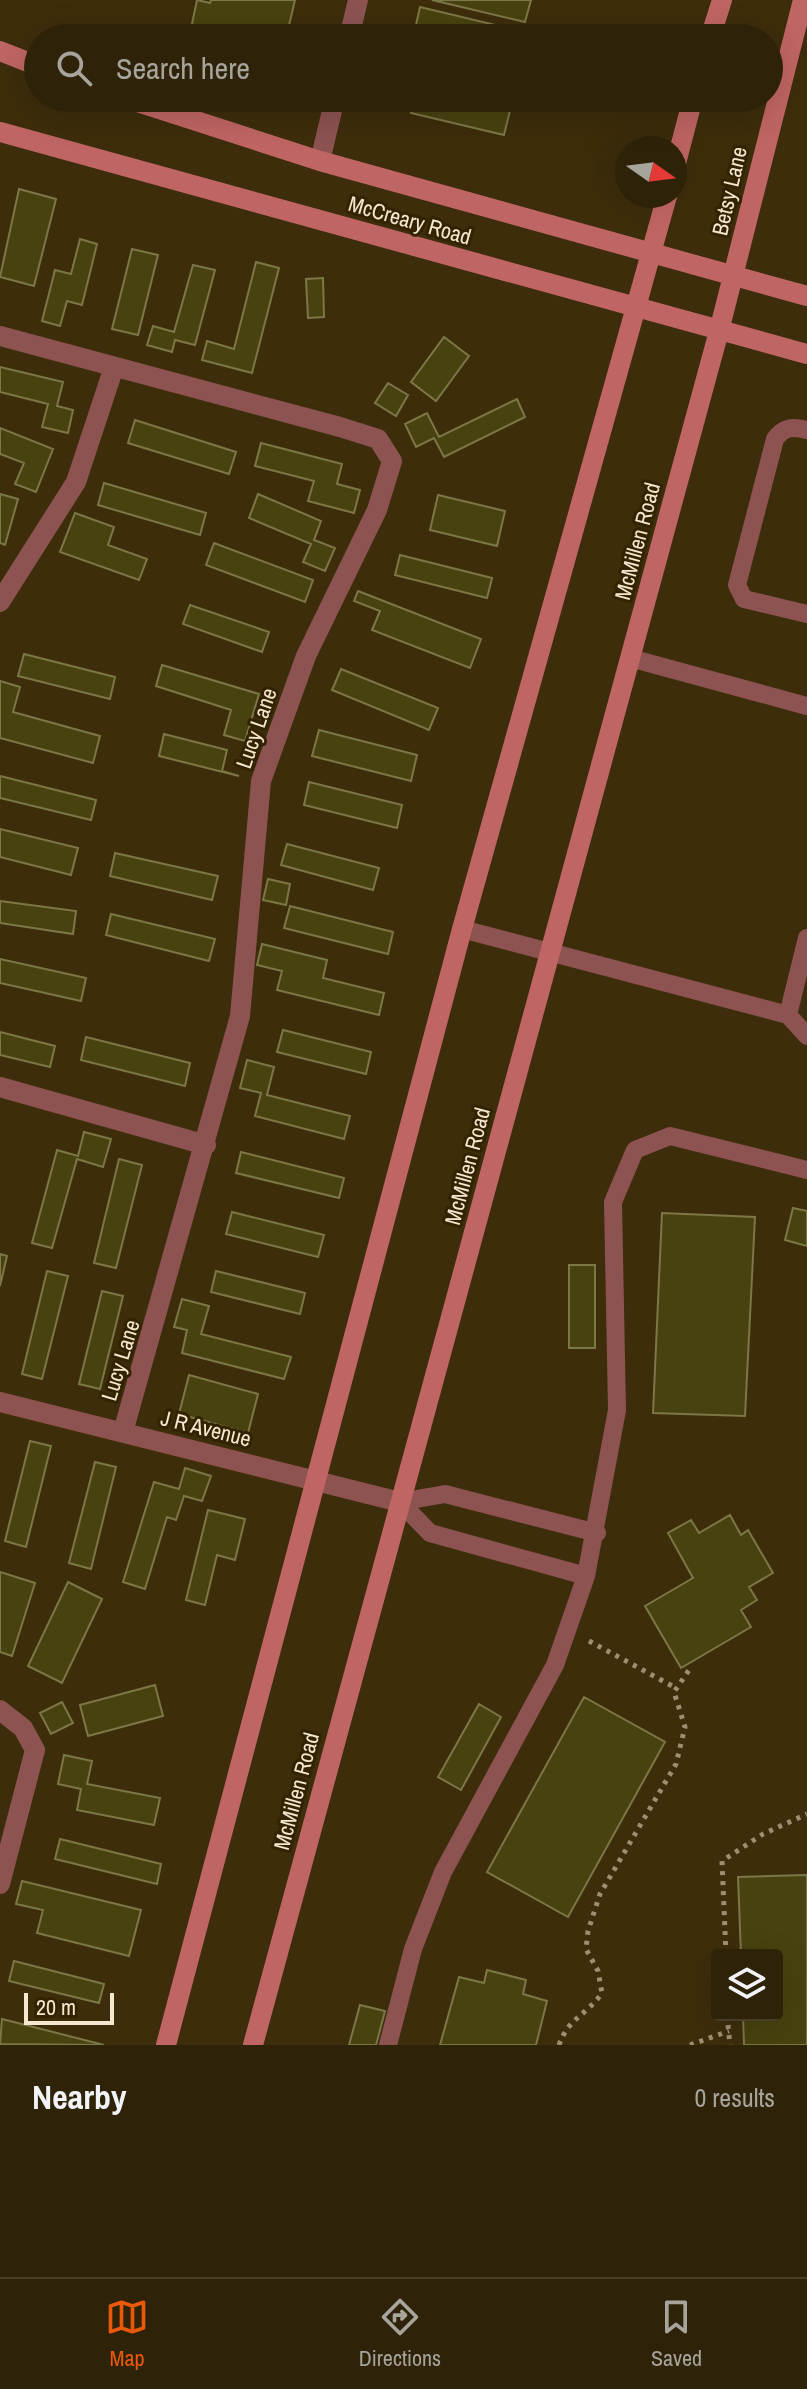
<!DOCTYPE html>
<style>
body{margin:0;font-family:"Archivo Narrow",sans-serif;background:#362a12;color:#f1f3f6}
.controls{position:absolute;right:24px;bottom:24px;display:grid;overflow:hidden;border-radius:8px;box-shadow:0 8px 32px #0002}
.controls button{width:72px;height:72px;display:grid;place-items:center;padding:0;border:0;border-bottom:2px solid #493f29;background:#2e2208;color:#f1f3f6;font:40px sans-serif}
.compass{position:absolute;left:615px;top:136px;width:72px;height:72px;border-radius:50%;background:#2e2208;box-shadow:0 8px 32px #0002;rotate:104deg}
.scale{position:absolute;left:24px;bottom:20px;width:90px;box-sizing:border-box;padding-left:8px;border:4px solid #f5e8d1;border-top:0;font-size:22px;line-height:28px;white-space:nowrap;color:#f5e8d1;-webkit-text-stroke:6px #332301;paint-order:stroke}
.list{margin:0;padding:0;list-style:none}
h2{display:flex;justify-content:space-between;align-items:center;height:104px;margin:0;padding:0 32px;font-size:34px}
h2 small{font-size:26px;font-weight:400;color:#a7a49c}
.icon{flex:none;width:44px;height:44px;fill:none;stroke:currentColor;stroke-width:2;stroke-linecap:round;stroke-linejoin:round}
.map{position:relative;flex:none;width:807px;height:2045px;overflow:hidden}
.search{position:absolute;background:#2e2208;box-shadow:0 8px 32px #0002;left:24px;right:24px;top:24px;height:88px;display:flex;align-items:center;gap:20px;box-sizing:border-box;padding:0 28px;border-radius:44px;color:#a7a49c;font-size:30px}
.sheet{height:232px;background:#2e2208}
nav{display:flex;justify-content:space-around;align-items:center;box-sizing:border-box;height:112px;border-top:2px solid #493f29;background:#2e2208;font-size:22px;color:#a7a49c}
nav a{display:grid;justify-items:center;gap:4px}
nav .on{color:#ea580c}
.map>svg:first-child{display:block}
.building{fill:#484210;stroke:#7c7747;stroke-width:2}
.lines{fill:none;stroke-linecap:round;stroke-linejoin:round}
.path{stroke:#9e8f73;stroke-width:5;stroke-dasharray:4 6;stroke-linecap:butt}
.service{stroke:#8c5351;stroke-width:18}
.minor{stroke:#8c5351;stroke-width:20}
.secondary{stroke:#bf6563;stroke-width:20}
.labels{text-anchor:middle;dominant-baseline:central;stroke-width:6;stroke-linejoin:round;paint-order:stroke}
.street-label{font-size:22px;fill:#f5e8d1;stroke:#332301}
</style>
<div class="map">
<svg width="807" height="2045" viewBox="0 0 807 2045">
<rect width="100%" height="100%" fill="#3d2d0b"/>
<!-- building -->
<path class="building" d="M197,0L210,3L211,0H295L286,38H189Z
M432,0H531L525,22Z
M420,7L512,29L510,38H413Z
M407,98H513L504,135L411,113L414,100Z
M19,189L56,199L34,286L0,277Z
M80,239L97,244L82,305L67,301L60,326L42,321L55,270L71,274Z
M132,249L158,255L138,335L112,329Z
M256,262L279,268L252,373L202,360L207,341L234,349Z
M193,265L215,270L195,345L175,340L172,352L147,345L153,326L174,332Z
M323,278L324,317L308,318L306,279Z
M444,337L469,356L436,401L411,382Z
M0,367L63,382L57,406L73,410L68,433L42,427L48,404L0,392Z
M388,383L408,395L396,416L375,403Z
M517,399L525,417L444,457L434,438L416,447L405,424L427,413L439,437Z
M135,420L236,452L229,474L128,443Z
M0,428L53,449L36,492L15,484L24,463L0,454Z
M261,443L342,464L337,484L360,490L354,513L308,501L314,481L255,466Z
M104,483L206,513L200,535L98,505Z
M0,494L18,499L5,545L0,543Z
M258,494L321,521L314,540L335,548L325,571L303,562L311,544L249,518Z
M438,495L505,511L497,546L430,530Z
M75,513L114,527L108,545L147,559L139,580L60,552Z
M214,543L313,580L305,602L206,565Z
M400,555L492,578L487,598L395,575Z
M358,591L481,639L470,668L372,630L380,611L354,601Z
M190,605L269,632L262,652L183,624Z
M24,654L115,677L110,699L18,676Z
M162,665L259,694L245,741L224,735L231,710L156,686Z
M341,669L438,708L429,730L332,690Z
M0,681L20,687L13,712L100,736L93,763L0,738Z
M319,730L417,755L411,781L312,756Z
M164,734L227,750L222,771L239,776L159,756Z
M0,776L96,800L91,820L0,798Z
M309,782L402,805L397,828L304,805Z
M0,829L78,848L71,875L0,857Z
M287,844L379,868L373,890L281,865Z
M115,853L218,876L212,900L110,876Z
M268,879L290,884L286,905L263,900Z
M0,901L76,911L73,934L0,923Z
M290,906L393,932L388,954L284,928Z
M111,914L215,939L209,961L106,935Z
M262,944L327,960L323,978L384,993L379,1015L277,990L282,971L257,965Z
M0,959L86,978L81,1001L0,983Z
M283,1030L371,1052L366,1074L277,1052Z
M0,1032L55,1046L50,1067L0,1055Z
M86,1037L190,1063L185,1086L81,1060Z
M247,1060L274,1067L267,1095L350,1116L344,1139L255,1116L261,1093L240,1088Z
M84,1132L111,1139L103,1167L77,1159L52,1248L32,1243L57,1150L78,1156Z
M241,1152L344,1178L339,1198L236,1173Z
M119,1159L142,1165L116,1268L94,1263Z
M793,1208L807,1211V1246L785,1240Z
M232,1212L324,1235L318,1257L226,1234Z
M662,1213L755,1217L745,1416L653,1413Z
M0,1254L7,1256L0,1286Z
M569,1265H595V1348H569Z
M47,1271L68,1276L42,1379L22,1374Z
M216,1271L305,1293L300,1314L211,1292Z
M102,1291L123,1296L100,1389L79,1384Z
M182,1299L209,1306L201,1334L291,1357L284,1379L182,1353L187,1330L174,1327Z
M189,1375L258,1394L248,1433L179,1414Z
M30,1441L51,1446L26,1547L5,1541Z
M95,1462L116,1467L91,1569L69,1563Z
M185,1468L211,1476L202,1501L184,1496L176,1520L167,1517L145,1589L123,1582L154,1482L179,1489Z
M208,1510L245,1519L235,1560L217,1555L205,1605L186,1600Z
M730,1515L741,1535L748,1530L773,1573L749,1587L757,1600L741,1610L751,1627L681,1668L645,1606L693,1578L668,1533L691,1520L699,1533Z
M0,1572L35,1583L12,1656L0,1652Z
M68,1582L102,1599L62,1683L28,1666Z
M155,1685L163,1716L88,1736L80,1705Z
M584,1697L665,1742L568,1917L487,1872Z
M62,1702L73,1723L51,1734L40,1713Z
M479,1704L501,1717L461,1790L438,1777Z
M64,1755L92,1761L87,1784L160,1798L154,1825L77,1810L81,1789L58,1784Z
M60,1839L161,1864L157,1884L55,1859Z
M807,1875V2045H744L743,2015H777V1955H741L738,1877Z
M22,1881L141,1910L129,1956L37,1933L43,1910L16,1904Z
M14,1961L104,1984L99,2003L9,1981Z
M487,1970L526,1980L523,1994L547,2001L536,2045H440L459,1977L484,1983Z
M360,2005L385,2011L376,2045H349Z
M2,2019L104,2045L0,2044Z"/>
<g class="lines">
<!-- path -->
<path class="path" d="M589,1641L676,1688
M726,1955L722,1861L763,1834L807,1814
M727,2015L730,2045
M559,2045C569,2017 586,2016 602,1993L598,1971L586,1949L588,1931L600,1894L676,1764L685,1727L674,1692L689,1670
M690,2045L729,2031"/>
<!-- service -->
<path class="service" d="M807,430C793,426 784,427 775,439L737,585L744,599L807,614
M630,658L807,706
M462,929L788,1015L807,1036
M788,1015L807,938
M586,1576L430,1533L400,1502L445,1494L597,1533
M388,2045L413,1949L443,1872L555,1665L586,1576L617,1410L613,1202L635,1150L670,1136L807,1170"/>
<!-- minor -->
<path class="minor" d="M349,38L358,0
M320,161L335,98
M0,336L340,427L378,439L392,461L377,510L306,656L261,781L240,1016L123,1432
M0,602L76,482L114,367
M0,1087L206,1145
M0,1402L400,1502
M0,1710L23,1728L35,1750L0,1884"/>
<!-- secondary -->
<path class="secondary" d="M710,38L722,0
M0,51L38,66
M125,98L320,161L807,296
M0,132L807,354
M675,167L693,98
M166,2045L462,929L667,196
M253,2045L719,331L803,0"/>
</g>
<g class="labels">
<!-- street labels -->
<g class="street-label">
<text transform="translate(729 191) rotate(-77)">Betsy Lane</text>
<text transform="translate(410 220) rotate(16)">McCreary Road</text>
<text transform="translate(637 541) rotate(-75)">McMillen Road</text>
<text transform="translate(256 728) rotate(-71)">Lucy Lane</text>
<text transform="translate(467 1166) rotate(-75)">McMillen Road</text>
<text transform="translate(120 1360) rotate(-73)">Lucy Lane</text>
<text transform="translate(206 1428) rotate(14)">J R Avenue</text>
<text transform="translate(296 1791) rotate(-75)">McMillen Road</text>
</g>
</g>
</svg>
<div class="controls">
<button><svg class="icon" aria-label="layers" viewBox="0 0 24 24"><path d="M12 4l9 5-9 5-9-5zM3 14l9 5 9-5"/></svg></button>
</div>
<svg class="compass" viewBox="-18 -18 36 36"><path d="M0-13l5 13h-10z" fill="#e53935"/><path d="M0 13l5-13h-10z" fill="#a7a49c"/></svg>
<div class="scale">20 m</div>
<div class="search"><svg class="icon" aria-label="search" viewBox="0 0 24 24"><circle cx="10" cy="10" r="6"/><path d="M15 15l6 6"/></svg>Search here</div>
</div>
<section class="sheet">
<h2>Nearby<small>0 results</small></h2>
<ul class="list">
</ul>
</section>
<nav>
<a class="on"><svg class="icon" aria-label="map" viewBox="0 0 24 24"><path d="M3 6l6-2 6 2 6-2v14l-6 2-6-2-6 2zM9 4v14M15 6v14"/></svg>Map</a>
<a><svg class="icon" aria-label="directions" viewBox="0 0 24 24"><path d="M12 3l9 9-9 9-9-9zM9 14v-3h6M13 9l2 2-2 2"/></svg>Directions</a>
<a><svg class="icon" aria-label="saved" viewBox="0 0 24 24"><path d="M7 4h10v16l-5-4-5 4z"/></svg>Saved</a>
</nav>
